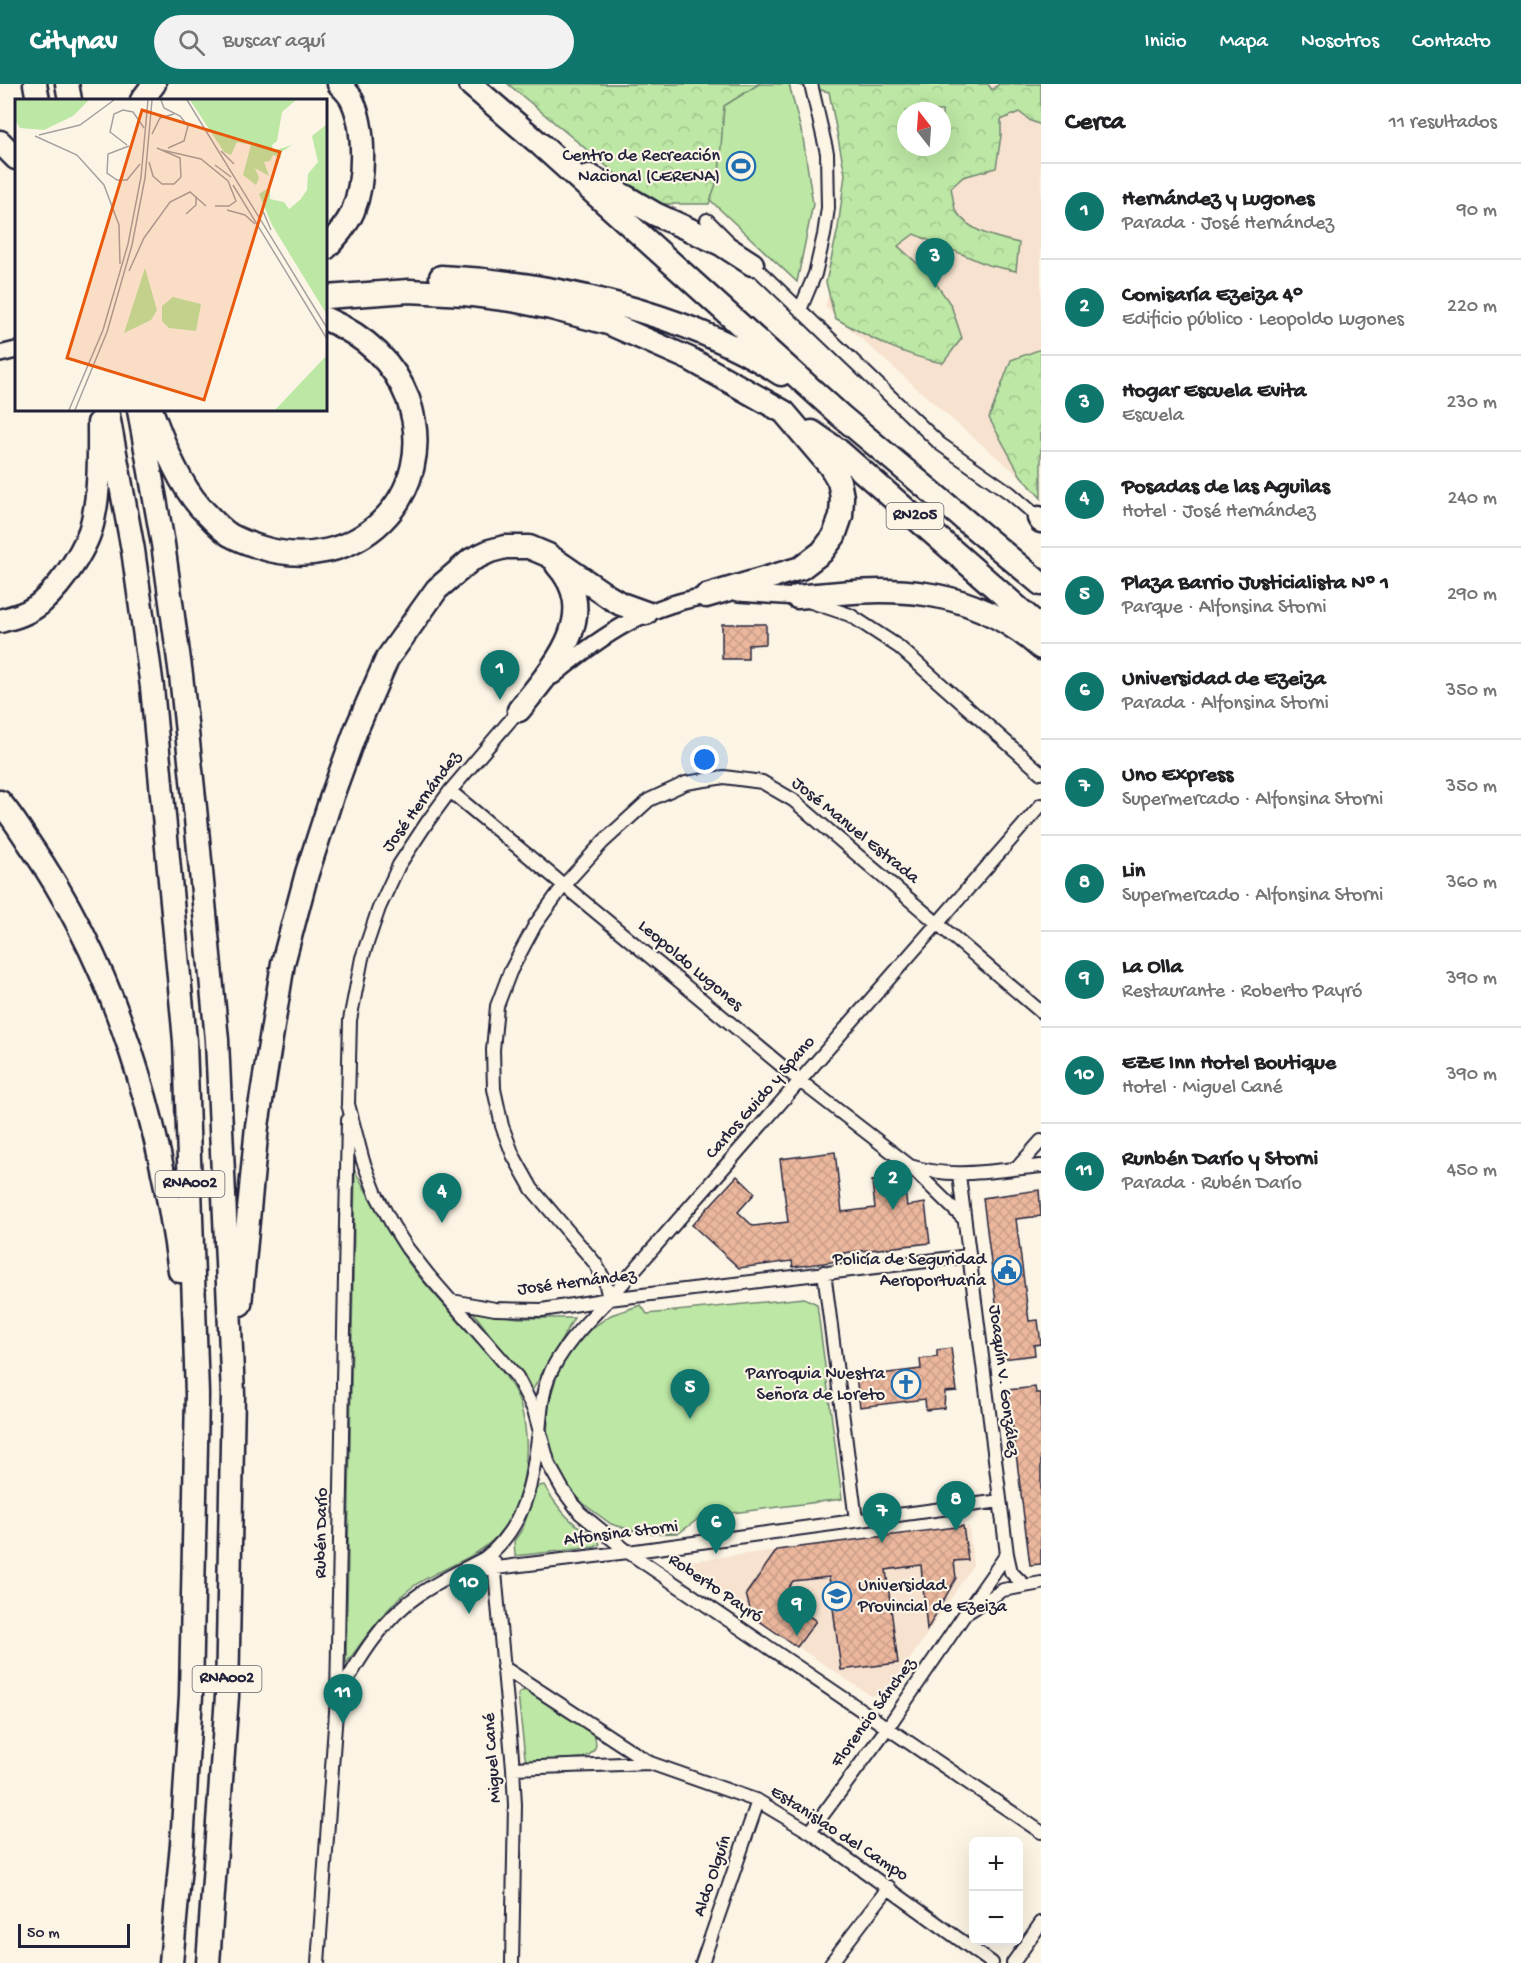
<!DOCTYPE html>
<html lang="es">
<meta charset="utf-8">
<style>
body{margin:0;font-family:"Gochi Hand",sans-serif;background:#f2f2f2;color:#202124}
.controls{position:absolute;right:18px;bottom:18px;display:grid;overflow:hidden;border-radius:9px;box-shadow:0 6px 24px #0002}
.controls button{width:54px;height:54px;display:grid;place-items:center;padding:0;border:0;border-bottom:2px solid #e0e0e0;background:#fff;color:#202124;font:30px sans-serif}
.compass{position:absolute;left:897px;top:18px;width:54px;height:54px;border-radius:50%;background:#fff;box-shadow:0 6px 24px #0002;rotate:343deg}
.scale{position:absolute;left:18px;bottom:15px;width:112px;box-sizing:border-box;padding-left:6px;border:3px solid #22223b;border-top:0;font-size:16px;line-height:21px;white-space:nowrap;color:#22223b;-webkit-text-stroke:4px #fcf5e5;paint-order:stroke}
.you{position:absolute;left:705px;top:676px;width:21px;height:21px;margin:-15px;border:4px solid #fff;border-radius:50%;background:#1a73e8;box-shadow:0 0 0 9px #1a73e833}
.badge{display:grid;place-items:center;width:39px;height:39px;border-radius:50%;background:#0f766e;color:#fff;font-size:20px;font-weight:700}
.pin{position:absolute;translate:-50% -50px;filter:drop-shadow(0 2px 3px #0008)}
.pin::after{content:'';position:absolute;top:32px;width:21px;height:18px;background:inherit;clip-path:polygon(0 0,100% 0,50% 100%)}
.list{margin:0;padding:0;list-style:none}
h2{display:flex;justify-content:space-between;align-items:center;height:78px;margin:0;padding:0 24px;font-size:26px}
h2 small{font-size:20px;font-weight:400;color:#757577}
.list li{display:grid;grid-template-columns:39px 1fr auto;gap:18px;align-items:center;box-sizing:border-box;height:96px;padding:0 24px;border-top:2px solid #e0e0e0}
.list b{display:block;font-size:22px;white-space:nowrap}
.list p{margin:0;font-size:20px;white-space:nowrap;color:#757577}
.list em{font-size:20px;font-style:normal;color:#757577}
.icon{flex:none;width:33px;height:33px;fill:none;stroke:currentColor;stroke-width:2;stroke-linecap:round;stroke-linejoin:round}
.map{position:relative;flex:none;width:1041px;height:1879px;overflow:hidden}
header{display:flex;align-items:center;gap:36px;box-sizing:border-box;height:84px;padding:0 30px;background:#0f766e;color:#fff}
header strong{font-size:28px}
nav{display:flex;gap:33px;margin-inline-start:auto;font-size:21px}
.search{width:420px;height:54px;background:#f2f2f2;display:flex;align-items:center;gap:15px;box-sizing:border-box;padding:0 21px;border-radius:33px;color:#757577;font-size:22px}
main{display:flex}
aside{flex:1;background:#fff}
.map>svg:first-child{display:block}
.built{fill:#f7e2cf;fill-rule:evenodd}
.green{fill:#bce7a4;stroke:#6f8470;stroke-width:1.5}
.forest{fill:url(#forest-crowns);stroke:#6f8470;stroke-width:1.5;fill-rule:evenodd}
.building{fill:url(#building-cross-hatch);stroke:#22223b;stroke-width:1.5}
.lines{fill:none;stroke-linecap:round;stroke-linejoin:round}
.minor-casing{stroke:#22223b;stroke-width:16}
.tertiary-casing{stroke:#22223b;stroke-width:20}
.motorway-casing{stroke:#22223b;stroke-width:27}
.minor{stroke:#fcf5e5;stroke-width:12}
.tertiary{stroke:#fcf5e5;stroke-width:15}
.motorway{stroke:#fcf5e5;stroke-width:22}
.labels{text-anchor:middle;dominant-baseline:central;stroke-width:4.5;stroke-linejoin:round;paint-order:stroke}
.shield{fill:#fcf5e5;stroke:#63616e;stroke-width:1.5}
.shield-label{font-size:16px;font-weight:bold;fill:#22223b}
.poi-label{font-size:18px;fill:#22223b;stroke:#fcf5e5;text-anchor:end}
.street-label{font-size:18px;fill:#22223b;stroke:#fcf5e5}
.inset-road{fill:none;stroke:#a5a1a1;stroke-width:1.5}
.view{fill:#e8590c;fill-opacity:0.15;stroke:#e8590c;stroke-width:3}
.inset-edge{fill:none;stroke:#22223b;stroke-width:3}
</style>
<header>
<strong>Citynav</strong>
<div class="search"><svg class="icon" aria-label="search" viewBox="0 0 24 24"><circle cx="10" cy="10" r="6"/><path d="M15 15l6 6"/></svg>Buscar aquí</div>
<nav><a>Inicio</a><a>Mapa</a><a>Nosotros</a><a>Contacto</a></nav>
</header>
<main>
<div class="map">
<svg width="1041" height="1879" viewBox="0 0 1041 1879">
<defs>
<pattern id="forest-crowns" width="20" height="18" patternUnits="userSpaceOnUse" patternTransform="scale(1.5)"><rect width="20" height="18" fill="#bce7a4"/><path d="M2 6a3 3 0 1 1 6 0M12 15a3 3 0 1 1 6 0" fill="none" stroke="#a1c68e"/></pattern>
<pattern id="building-cross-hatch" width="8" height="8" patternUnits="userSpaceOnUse" patternTransform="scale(1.5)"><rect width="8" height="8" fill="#ebb79d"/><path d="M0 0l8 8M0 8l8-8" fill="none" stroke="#c99d88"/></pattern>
</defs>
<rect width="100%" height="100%" fill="#fcf5e5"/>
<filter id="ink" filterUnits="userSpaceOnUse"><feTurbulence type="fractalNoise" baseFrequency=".0167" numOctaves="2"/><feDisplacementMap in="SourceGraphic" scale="12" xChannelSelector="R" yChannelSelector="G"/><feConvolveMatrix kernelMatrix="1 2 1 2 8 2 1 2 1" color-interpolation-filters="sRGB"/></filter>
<g filter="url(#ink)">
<!-- built -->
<path class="built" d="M835,0H1041V410L956,339L825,223L863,78ZM906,27H942V63H906Z
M969,1442L973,1481L887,1610L871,1612L692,1492L688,1482L690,1477Z"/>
<!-- green -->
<path class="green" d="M587,0H789L803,54L813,120L797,198Z
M355,1087C374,1121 390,1154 413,1185C436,1213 461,1240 485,1267C498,1282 514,1300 520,1320C527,1343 528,1368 524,1392C520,1415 512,1435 496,1453C472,1478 438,1484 411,1504C388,1521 363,1556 346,1580Z
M804,1214L817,1220L842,1415L701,1433L679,1449L645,1450L611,1440L585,1421L566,1401L556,1382L547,1351L549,1320L557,1290L570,1265L585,1249L611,1231L641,1221L647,1230Z
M473,1228L519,1234H574L532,1307Z
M544,1401C551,1414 563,1430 574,1439C584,1447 595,1448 600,1460L595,1463L515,1472L514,1457L523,1444L536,1405L539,1402Z
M525,1606L530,1607L591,1648C600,1659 596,1669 583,1674L527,1678L525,1673L518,1611L520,1608Z"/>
<!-- forest -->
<path class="forest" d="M508,0H759L724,22L719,91L709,120H652Z
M793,0H988L992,6L999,0H1041V41L1031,37L1019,28L1001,36V52L996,84L963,93L951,104C953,111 953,121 956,127C969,148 997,154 1019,159L1016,187L988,181L914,150L898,162L930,191L951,221L962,254L943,279C904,272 870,254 835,234L826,198L838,144L845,90L829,8ZM906,27H942V63H906Z
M1041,265V414L1021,392L989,334L1011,276Z"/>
<!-- building -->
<path class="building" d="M722,540H766V560L748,561V575H722Z
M835,1068L842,1128L875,1124L872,1097L903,1093L907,1122L925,1119L930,1159L844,1169L847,1176L793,1183L792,1177L739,1184L692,1141L737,1092L755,1109L738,1128L753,1142L788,1138L780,1075Z
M1039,1106L1041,1132L1016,1135L1029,1237L1038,1236L1041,1260L1034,1261L1035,1271L1003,1275L983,1114Z
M951,1264L957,1307L945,1308L944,1324L926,1326L925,1315L860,1323L856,1293L921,1285L920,1275L937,1273V1266Z
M1035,1303L1036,1309H1041V1480L1030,1481L1008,1306Z
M963,1442L968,1476L954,1477L956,1494L927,1546L921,1481L886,1486L898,1579L841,1586L829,1493L793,1497L782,1513L816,1537L797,1563L752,1532L746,1510L777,1466Z"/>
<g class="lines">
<!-- minor casing -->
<g class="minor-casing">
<path id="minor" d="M707,136L727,156
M749,177L940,360L1010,409L1039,434
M800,226L815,190L824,151L828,124L827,69L811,0
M808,517L850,531L899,563L1041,689
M519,626L450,707L428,737L399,781L379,824L362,874L350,936L348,1020L363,1077L376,1110L393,1142L407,1164L429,1192L517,1293L534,1326L549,1381L563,1406L580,1429L628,1468L1041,1748
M450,707L800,997L910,1082C953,1096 996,1086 1041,1082
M1017,1084L1041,1057
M913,1085L963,1134
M959,1091L1007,1470L1011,1488L1024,1501
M824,1188L856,1436
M609,1215L605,1197L595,1179L532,1105L513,1071L502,1042L494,1005L493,966L497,922L510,888L535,841L564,801L603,758L649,716L686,699L724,693L762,698L793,716L1041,928
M452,1217L495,1225L542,1226L609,1215L969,1172
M494,1477L513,1684L515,1721L512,1879
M463,1488L628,1468L1000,1417
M970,1523L1007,1470
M503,1583L650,1679L758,1717L810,1748L992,1879
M337,1614C359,1575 382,1535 420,1510C440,1496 463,1486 485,1474C526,1442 532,1397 539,1348C541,1330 541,1312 548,1294C561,1263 586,1239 609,1215L1041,721
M513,1684L650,1679
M810,1748L888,1643L965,1530L1003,1506L1041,1499
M318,1879L337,1614L348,1036
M702,1879L758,1717
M831,1879L889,1803
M1013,1879L1041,1839"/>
</g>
<!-- tertiary casing -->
<g class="tertiary-casing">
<path id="tertiary" d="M0,270L16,266
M738,509L797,513
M553,592C602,551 649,519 714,511"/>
</g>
<!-- motorway casing -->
<g class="motorway-casing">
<path id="motorway" d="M35,0L38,16
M67,0L70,16
M470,0L541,61L841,332L1041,500
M142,16L154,0
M0,58L16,74
M590,92L655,130L721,160L752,180
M326,164C336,153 347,141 353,127C365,97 366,43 351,14C348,9 343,4 339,0
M441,193C551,198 688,229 781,290
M326,213L409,207L465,210L512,216L551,224L608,239L690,275L784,328L830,382L839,397L842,413L841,432L834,452L822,468L801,484L706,512
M107,326L133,466L152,603L185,957L197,1310L191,1611L182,1760L171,1879
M139,326L163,460L181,591L195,724L217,956L233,1311L227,1612L208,1879
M151,326C164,359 176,395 200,423C209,432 219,444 230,451C239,456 250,460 259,463C354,494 442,412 408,315C393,276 363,251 326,235
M812,348L838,366L1041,544
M1039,434L1041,437
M797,513C889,503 966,498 1041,564
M0,537C15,533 30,529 42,518C62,500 88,463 93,436C100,404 99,372 99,339
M519,626C552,584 603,532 557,481
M0,718C11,731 20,745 29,759C117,886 159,1035 180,1187
M240,1220L257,1042L283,879L307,789L332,712L356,646L387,575L437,505L471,476L490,467L505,463H529L548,471L609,513L621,520L646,529"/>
</g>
<!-- minor -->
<use href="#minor" class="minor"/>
<!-- tertiary -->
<use href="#tertiary" class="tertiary"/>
<!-- motorway -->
<use href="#motorway" class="motorway"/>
</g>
</g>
<!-- icons -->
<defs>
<g id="stadium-ring" transform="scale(1.5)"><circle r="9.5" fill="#fcf5e5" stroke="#1f6fb2" stroke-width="1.5"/><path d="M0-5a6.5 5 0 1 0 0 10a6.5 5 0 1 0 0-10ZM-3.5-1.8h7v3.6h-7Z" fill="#1f6fb2"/></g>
<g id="civic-ring" transform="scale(1.5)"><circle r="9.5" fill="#fcf5e5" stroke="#1f6fb2" stroke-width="1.5"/><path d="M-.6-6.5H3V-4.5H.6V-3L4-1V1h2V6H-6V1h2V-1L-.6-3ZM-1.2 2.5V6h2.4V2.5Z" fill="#1f6fb2"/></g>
<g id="church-ring" transform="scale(1.5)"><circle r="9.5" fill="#fcf5e5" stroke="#1f6fb2" stroke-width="1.5"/><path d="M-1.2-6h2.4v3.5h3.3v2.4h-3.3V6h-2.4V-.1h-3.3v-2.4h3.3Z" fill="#1f6fb2"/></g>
<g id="university-ring" transform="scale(1.5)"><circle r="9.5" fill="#fcf5e5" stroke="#1f6fb2" stroke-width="1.5"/><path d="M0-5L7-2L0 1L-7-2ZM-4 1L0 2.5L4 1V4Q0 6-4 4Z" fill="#1f6fb2"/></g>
</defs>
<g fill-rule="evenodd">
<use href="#stadium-ring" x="741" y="82"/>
<use href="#civic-ring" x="1007" y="1186"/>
<use href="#church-ring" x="906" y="1300"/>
<use href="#university-ring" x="837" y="1512"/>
</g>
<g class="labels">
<!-- shield labels -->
<g class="shield">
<rect x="886.5" y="419" width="57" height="26" rx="4.5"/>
<rect x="155.5" y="1087" width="69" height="26" rx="4.5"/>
<rect x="192.5" y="1582" width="69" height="26" rx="4.5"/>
</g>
<g class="shield-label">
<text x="915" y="432">RN205</text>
<text x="190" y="1100">RNA002</text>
<text x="227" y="1595">RNA002</text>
</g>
<!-- poi labels -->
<g class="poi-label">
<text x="720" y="72">Centro de Recreación<tspan x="720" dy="21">Nacional (CERENA)</tspan></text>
<text x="986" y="1176">Policía de Seguridad<tspan x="986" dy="21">Aeroportuaria</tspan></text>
<text x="885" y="1290">Parroquia Nuestra<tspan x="885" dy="21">Señora de Loreto</tspan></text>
<text x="858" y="1502" text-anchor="start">Universidad<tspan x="858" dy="21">Provincial de Ezeiza</tspan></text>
</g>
<!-- street labels -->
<g class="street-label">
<text transform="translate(422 718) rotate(-54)">José Hernández</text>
<text transform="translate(855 747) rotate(39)">José Manuel Estrada</text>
<text transform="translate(690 882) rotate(40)">Leopoldo Lugones</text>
<text transform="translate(761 1014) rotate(-49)">Carlos Guido y Spano</text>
<text transform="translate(577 1199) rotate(-7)">José Hernández</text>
<text transform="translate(1003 1297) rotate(83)">Joaquín V. González</text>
<text transform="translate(322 1449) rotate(-89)">Rubén Darío</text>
<text transform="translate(621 1450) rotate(-7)">Alfonsina Storni</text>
<text transform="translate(715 1505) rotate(34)">Roberto Payró</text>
<text transform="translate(874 1629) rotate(-54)">Florencio Sánchez</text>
<text transform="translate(493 1674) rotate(-94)">Miguel Cané</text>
<text transform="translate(839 1750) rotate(33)">Estanislao del Campo</text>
<text transform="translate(713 1792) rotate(-71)">Aldo Olguín</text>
</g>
</g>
<!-- overview -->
<g transform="translate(15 15)">
<rect width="312" height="312" fill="#fcf5e5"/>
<path d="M0,1H74L58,17L29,31L5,29L0,21ZM130,169L142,211L136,221L109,234ZM158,198L186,205L181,232L154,229L147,222V207ZM311,257L312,311H260Z" fill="#bce7a4"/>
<path d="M175,1H281L267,13L262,42L257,46L258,52L277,46L265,54L266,59L258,56L255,62L249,63L254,77L240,69L244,79L241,86L228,76L236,46L222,43L216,56L209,53ZM312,25V216L257,126L244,95L255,88V100L269,103L274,110L285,101L292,91L293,75L303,63L297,37Z" fill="#bce7a4"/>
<path class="inset-road" d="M146,1L149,9L165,17L173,27L169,42L153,49M172,1L312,229M137,35L145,19L159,15M24,36L65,26L99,1M20,37L62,56L89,86L104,126L105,165M112,46L95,33L99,15L108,11L118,13L129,29M114,47L93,55L92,74L102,81H112L125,65M147,51L186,60L213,82L221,102L214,107H200M206,52L219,65M134,63L138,77L147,85H159L166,78L165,59L142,49M200,66L216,78M218,86L312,240M247,110L256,131M212,111L230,116L240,125M171,115L181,106V97M114,172L129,139L155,103L175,93L191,107M54,311L88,231L113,145L126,78L133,1M60,311L92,233L117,146L130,79L137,1"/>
<path class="view" d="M127,11L265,53L189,301L52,259Z"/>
<rect width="312" height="312" class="inset-edge"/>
</g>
</svg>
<div class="controls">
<button>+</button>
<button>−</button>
</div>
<svg class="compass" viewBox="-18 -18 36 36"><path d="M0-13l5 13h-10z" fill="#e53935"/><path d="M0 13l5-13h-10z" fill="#757577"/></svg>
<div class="scale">50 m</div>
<div class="you"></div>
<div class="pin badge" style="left:500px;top:616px">1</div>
<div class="pin badge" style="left:893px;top:1126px">2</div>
<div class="pin badge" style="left:935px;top:204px">3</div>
<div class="pin badge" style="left:442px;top:1139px">4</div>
<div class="pin badge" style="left:690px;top:1335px">5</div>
<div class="pin badge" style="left:716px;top:1470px">6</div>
<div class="pin badge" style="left:882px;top:1459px">7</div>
<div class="pin badge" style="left:956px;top:1447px">8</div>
<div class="pin badge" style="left:797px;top:1552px">9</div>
<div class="pin badge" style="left:469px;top:1530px">10</div>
<div class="pin badge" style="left:343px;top:1640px">11</div>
</div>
<aside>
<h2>Cerca<small>11 resultados</small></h2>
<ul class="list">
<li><span class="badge">1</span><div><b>Hernández y Lugones</b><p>Parada · José Hernández</p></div><em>90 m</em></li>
<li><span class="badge">2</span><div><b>Comisaría Ezeiza 4°</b><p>Edificio público · Leopoldo Lugones</p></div><em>220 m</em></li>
<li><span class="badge">3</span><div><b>Hogar Escuela Evita</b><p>Escuela</p></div><em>230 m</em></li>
<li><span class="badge">4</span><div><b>Posadas de las Aguilas</b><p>Hotel · José Hernández</p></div><em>240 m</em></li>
<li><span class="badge">5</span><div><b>Plaza Barrio Justicialista Nº 1</b><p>Parque · Alfonsina Storni</p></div><em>290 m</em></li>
<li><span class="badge">6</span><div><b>Universidad de Ezeiza</b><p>Parada · Alfonsina Storni</p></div><em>350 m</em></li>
<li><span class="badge">7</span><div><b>Uno Express</b><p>Supermercado · Alfonsina Storni</p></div><em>350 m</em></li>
<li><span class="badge">8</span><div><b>Lin</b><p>Supermercado · Alfonsina Storni</p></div><em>360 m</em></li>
<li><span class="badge">9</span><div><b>La Olla</b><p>Restaurante · Roberto Payró</p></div><em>390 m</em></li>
<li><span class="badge">10</span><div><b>EZE Inn Hotel Boutique</b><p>Hotel · Miguel Cané</p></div><em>390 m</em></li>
<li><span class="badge">11</span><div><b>Runbén Darío y Storni</b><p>Parada · Rubén Darío</p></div><em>450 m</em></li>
</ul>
</aside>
</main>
